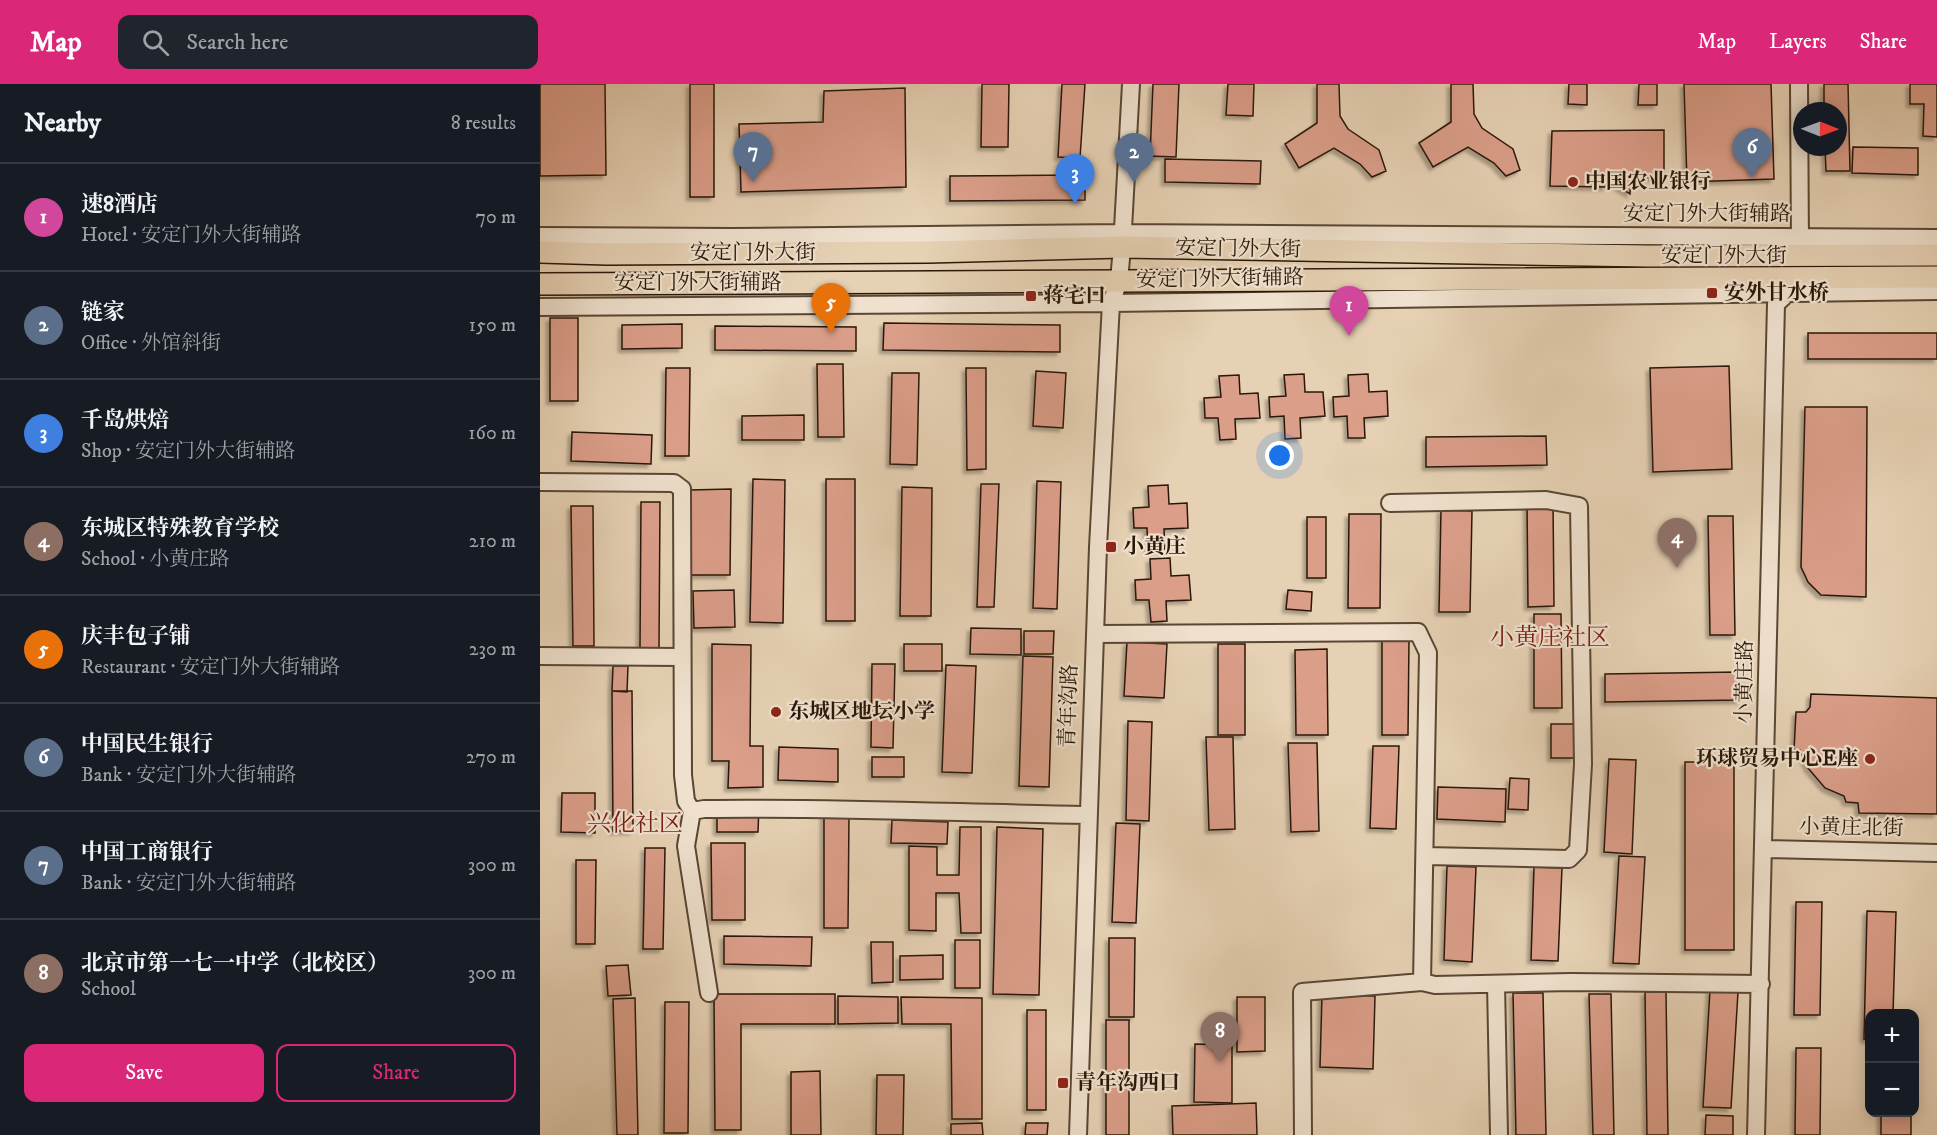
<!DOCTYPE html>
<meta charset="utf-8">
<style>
body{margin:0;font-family:"IM FELL DW Pica","Noto Serif SC",serif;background:#20242c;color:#f1f3f6}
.controls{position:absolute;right:18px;bottom:18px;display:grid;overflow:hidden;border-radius:12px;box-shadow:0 3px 15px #0003}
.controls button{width:54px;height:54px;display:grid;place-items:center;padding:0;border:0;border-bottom:2px solid #363941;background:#171b24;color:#f1f3f6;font:30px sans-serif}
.compass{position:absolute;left:1253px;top:18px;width:54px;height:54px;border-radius:50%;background:#171b24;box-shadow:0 3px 15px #0003;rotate:91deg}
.you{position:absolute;left:740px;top:372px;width:21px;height:21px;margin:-15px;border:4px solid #fff;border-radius:50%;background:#1a73e8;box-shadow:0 0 0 9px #1a73e833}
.badge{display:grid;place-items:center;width:39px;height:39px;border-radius:50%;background:#db2777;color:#fff;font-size:20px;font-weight:700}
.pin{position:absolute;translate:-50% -50px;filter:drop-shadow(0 2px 3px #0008)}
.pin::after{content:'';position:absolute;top:32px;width:21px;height:18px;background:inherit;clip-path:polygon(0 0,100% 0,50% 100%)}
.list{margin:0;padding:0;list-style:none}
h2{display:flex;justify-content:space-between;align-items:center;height:78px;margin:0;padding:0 24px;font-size:26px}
h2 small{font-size:20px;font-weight:400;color:#9ea1a6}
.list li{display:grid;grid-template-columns:39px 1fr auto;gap:18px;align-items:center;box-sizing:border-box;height:108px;padding:0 24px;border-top:2px solid #363941}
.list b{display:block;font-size:22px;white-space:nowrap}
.list p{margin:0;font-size:20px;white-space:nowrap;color:#9ea1a6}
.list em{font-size:20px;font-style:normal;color:#9ea1a6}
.actions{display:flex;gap:12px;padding:18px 24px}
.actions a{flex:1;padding:14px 0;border:2px solid #db2777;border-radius:12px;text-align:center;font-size:21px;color:#db2777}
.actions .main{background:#db2777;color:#fff}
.icon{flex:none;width:33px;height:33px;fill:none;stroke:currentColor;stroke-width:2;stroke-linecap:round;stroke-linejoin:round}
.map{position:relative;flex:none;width:1397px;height:1051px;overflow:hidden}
header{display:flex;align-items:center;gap:36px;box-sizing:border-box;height:84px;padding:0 30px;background:#db2777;color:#fff}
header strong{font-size:28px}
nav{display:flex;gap:33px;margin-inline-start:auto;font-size:21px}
.search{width:420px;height:54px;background:#20242c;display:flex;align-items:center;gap:15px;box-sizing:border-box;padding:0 21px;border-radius:12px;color:#9ea1a6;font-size:22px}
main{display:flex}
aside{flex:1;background:#171b24}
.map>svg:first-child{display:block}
.building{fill:#db9e89;stroke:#2a1708;stroke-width:1.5;filter:url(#shadow)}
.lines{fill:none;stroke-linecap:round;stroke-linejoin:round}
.minor-casing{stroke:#594633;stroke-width:20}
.major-casing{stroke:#2a1708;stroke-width:24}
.minor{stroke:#efe1ce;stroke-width:16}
.major{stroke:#e6d1b4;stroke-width:21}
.poi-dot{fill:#8f2418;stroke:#efe1ce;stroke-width:2}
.labels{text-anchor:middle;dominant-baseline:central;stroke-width:4.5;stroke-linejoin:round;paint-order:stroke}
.poi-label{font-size:21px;font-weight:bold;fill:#2a1708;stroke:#efe1ce;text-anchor:start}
.street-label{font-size:21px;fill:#2a1708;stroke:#efe1ce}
.quarter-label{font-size:24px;fill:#7a1f14;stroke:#efe1ce}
</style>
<header>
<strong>Map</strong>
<div class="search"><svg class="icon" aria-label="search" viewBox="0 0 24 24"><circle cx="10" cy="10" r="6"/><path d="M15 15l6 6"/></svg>Search here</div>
<nav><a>Map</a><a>Layers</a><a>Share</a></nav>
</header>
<main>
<aside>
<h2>Nearby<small>8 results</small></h2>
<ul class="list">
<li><span class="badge" style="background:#d1479c">1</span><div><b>速8酒店</b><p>Hotel · 安定门外大街辅路</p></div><em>70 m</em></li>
<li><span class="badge" style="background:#5c6f8a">2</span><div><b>链家</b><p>Office · 外馆斜街</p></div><em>150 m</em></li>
<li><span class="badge" style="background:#3f7fe0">3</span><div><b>千岛烘焙</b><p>Shop · 安定门外大街辅路</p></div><em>160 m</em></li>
<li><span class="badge" style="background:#8d6e63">4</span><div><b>东城区特殊教育学校</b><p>School · 小黄庄路</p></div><em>210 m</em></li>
<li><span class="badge" style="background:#e8710a">5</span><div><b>庆丰包子铺</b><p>Restaurant · 安定门外大街辅路</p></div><em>230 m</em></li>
<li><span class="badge" style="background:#5c6f8a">6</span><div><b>中国民生银行</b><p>Bank · 安定门外大街辅路</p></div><em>270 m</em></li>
<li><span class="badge" style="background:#5c6f8a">7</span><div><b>中国工商银行</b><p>Bank · 安定门外大街辅路</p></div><em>300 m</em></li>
<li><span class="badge" style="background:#8d6e63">8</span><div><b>北京市第一七一中学（北校区）</b><p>School</p></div><em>300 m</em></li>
</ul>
<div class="actions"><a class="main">Save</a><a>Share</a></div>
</aside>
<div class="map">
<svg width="1397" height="1051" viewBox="0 0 1397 1051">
<defs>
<filter id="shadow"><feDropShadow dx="-3.5" dy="3.5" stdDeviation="1.5" flood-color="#0004"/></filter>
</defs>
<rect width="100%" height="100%" fill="#e6d1b4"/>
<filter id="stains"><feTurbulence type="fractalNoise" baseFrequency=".00333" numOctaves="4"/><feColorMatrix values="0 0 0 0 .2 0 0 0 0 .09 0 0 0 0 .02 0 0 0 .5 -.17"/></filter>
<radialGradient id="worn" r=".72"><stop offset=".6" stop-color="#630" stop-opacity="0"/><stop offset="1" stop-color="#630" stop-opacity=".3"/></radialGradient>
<!-- building -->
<path class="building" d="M0,0H65L66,91L0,92Z
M150,0H174V113H150Z
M442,0H469L468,63H441Z
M522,0H545L540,74L518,73Z
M613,0H639L636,73L610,72Z
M688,0H714L713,32L686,31Z
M777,0H799L800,32L808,45L839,66L846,87L832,93L820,80L794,64L759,84L745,60L777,39Z
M911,0H933L934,30L942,44L973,65L980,86L966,92L954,79L928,63L893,83L879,59L911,38Z
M1029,0H1047V21L1028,20Z
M1099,0H1117V21H1098Z
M1144,0H1231L1234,95L1147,98Z
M1284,0H1308L1310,87H1286L1285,63H1298V27H1284Z
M1370,0H1397V53L1383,52L1384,20H1370Z
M365,4L366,103L201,108L199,40L283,38L284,7Z
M1124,46V94L1091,93L1090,110L1071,98H1066V103L1010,102L1012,47Z
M1313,63L1378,64V91L1312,89Z
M625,75L721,77L720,100L625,98Z
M545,91V116L410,117V92Z
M10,234H38V317H10Z
M344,239L520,241V268L343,266Z
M142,240V264L82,265V241Z
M175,242L316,243V267L175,266Z
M1268,249H1397V275H1268Z
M277,280H303L304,353H278Z
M1189,282L1192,385L1113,388L1110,284Z
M126,284H150L149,372H125Z
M426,284H446V385L427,386Z
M496,287L526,289L523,344L493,342Z
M352,289H379L377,381L350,380Z
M764,290L765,308H783L785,332L760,334L761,354L745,355L744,332L730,333L729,313L746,312L744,291Z
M828,290L829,308L847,307L848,332L824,334L825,354H808L807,332L794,333L793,313L809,312L808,291Z
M699,291L700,310L718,309L720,334L695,335L696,355L680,356L678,334H665L664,314L681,313L679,292Z
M1265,323H1327L1326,513L1281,511L1268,498L1261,483Z
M264,331V356H202V332Z
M32,348L112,351L111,380L31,377Z
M1006,352L1007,381L886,383V353Z
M213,395L245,396L243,539L210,538Z
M286,395H315V537H286Z
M497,397L521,398L517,525L493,524Z
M441,400H459L454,523H437Z
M628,401L629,420L647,419L648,444L624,445L625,465L608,466L607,444H594L593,424L609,423L608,402Z
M362,403L392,404L391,532H360Z
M191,405L190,491H150V406Z
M1013,416L1014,522L988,523L987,417Z
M101,418H120L119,565L100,564Z
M31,422H53L54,562H33Z
M901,426L932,427L930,528H899Z
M809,430H841L840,524H808Z
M1168,432H1193L1195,551H1170Z
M767,433H786V494H767Z
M630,474L631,492L649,491L651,516L626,517L627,537L611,538L609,516H596L595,496L611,495L610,475Z
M194,506L195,543L154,544L153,507Z
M748,506L772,508L771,527L746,525Z
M994,530H1021L1022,624H994Z
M431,544L481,545V571L430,570Z
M484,547H514L513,570H484Z
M842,554H869L868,651H842Z
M587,558L627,560L624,614L584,612Z
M172,560L211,561L210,662H223V703L188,704L189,677H172Z
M364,560H402V587H364Z
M678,560H705V651H678Z
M787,565L788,651H756L755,566Z
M483,572L513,573L509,703L479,702Z
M332,580H355L353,664L331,663Z
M406,581L436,582L432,689L402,688Z
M73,582H88L87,608L72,607Z
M1199,588L1200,616L1065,618V590Z
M72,607H92L93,747H73Z
M1271,610L1397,614V730L1319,729L1318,719L1306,718L1304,712L1285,704L1268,684L1260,666H1254L1256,628H1266L1270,623Z
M588,637L612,638L609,737L586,736Z
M1011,640H1034V674H1011Z
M666,653H693L695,745L669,746Z
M748,659H777L779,747L751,748Z
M833,662H859L856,745L830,744Z
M239,663L298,665V698L238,696Z
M332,673H364V693H332Z
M1069,675L1096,676L1092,770L1064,768Z
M1145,678H1194V866H1145Z
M970,694L989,695L988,726L968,725Z
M898,703L966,705L965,738L897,735Z
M22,709H55V749L21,748Z
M177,721H219L218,748H177Z
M284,730H309L308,844H284Z
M352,736L408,738L407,760L351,759Z
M576,739L600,740L596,839L572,838Z
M420,743H441V849H421L419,809H396V847L369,846V762L397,763V791H419Z
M457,743L503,745L499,911L453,910Z
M171,759H205V836H172Z
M105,764H125L123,865H103Z
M1079,772L1105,773L1099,880L1073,879Z
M36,776H56L55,860H36Z
M907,782L936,783L932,878L904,876Z
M994,783L1022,784L1018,877L991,876Z
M1256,818H1282L1280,931H1254Z
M1327,827L1356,828L1353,930H1330V956L1324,955Z
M184,852L272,853L271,882L184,880Z
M569,854H595L594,933H569Z
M415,856H440V904H415Z
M331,858H353V898L332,899Z
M403,871V895L360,896V872Z
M88,881L91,911L68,912L66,882Z
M1170,906L1198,908L1191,1024L1163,1023Z
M1105,908H1126L1128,1051H1107Z
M973,909H1003L1006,1051H976Z
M174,910H295V940H201V1046H175Z
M1049,910H1071L1074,1051H1053Z
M782,911L835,912L833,985L780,983Z
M298,912L358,913V939L298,940Z
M361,913L442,914V1035H412L411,940H362Z
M697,913H725V967L697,968Z
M95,914L98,1051H77L73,915Z
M125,918H149L148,1049H124Z
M487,926H506V1026H487Z
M566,936H589V1051H566Z
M655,960L692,961V1019L654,1018Z
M1256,964H1281L1280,1051H1255Z
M280,987L281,1051H251V988Z
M337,991H364L363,1051H336Z
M716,1019L717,1051H633L632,1022Z
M1341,1028H1371V1051H1341Z
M1166,1031L1193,1032V1051H1165Z
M442,1039L443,1051H411V1040Z
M486,1039H508L507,1051H485Z"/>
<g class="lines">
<!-- minor casing -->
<g class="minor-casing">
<path id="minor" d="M1259,0L1260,164
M0,152L192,153L583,149L1397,154
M0,223L571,219L1397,207
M0,398L134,399L142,405L143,691L146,717L152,727L146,762L169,909
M850,419L1006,416L1039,422L1043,680L1038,766L1029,775L885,772
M555,550L878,548L888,569L882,898
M0,572L142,573
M152,727L164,725C292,723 420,729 548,731
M1224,765L1397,769
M956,900L959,1051
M538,1051L558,463L571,219L579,197L582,163L591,0
M763,1051L762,908L882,898L895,901L1031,898L1221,900
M1216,1051L1236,220L1253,204"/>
</g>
<!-- major casing -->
<g class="major-casing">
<path id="major" d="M0,168L67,170L388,168L582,163L1108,172L1397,171
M0,200L1397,193"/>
</g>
<!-- minor -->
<use href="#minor" class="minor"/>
<!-- major -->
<use href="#major" class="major"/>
</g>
<!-- markers -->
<g class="poi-dot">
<circle cx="1033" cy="98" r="6"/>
<rect x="1166" y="203" width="12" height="12" rx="3"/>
<rect x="485" y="206" width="12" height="12" rx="3"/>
<rect x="565" y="457" width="12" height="12" rx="3"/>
<circle cx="236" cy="628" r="6"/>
<circle cx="1330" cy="675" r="6"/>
<rect x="517" y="993" width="12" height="12" rx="3"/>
</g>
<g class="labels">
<!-- poi labels -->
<g class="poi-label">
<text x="1045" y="98">中国农业银行</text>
<text x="1184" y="209">安外甘水桥</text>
<text x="503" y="212">蒋宅口</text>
<text x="583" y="463">小黄庄</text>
<text x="248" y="628">东城区地坛小学</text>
<text x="1318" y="675" text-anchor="end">环球贸易中心E座</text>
<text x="535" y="999">青年沟西口</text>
</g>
<!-- street labels -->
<g class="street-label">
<text x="1167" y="130">安定门外大街辅路</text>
<text transform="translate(698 165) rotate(1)">安定门外大街</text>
<text x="213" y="169">安定门外大街</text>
<text x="1184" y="172">安定门外大街</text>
<text transform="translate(680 195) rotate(-1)">安定门外大街辅路</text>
<text x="158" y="199">安定门外大街辅路</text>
<text transform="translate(1205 598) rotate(-89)">小黄庄路</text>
<text transform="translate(529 622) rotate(-88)">青年沟路</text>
<text transform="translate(1311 744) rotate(1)">小黄庄北街</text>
</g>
<!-- quarter labels -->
<g class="quarter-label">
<text x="1010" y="554">小黄庄社区</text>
<text x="95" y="740">兴化社区</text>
</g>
</g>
<rect width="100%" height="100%" filter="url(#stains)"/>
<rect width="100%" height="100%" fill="url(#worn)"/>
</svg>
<div class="controls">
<button>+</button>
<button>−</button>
</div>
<svg class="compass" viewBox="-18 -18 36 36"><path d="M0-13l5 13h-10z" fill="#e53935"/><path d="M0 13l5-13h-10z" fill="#9ea1a6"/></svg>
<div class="you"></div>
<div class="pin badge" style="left:809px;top:252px;background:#d1479c">1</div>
<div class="pin badge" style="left:594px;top:99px;background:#5c6f8a">2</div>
<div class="pin badge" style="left:535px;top:120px;background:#3f7fe0">3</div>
<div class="pin badge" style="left:1137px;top:484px;background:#8d6e63">4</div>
<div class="pin badge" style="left:291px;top:249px;background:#e8710a">5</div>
<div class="pin badge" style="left:1212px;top:94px;background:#5c6f8a">6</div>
<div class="pin badge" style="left:213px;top:98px;background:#5c6f8a">7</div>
<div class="pin badge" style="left:680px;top:978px;background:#8d6e63">8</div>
</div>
</main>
